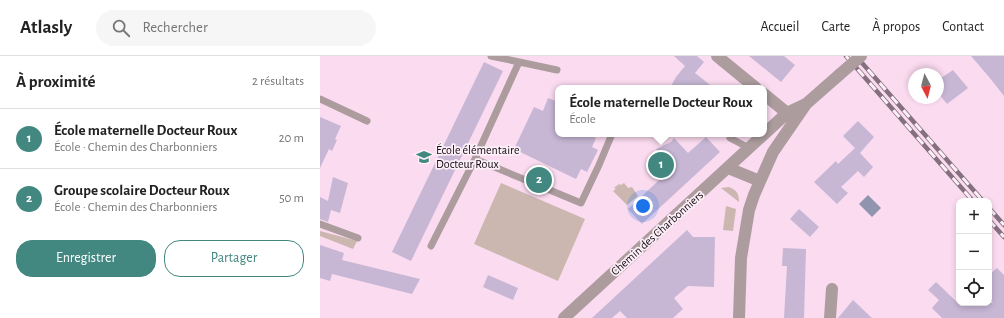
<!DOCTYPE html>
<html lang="fr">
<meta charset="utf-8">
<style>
body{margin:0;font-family:"Alegreya Sans",sans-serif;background:#f6f6f6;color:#222}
.controls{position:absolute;right:12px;bottom:12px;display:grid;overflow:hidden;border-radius:8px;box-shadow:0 2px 6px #0003}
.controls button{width:36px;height:36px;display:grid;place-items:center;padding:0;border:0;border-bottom:1px solid #e0e0e0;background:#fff;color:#222;font:20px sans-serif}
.compass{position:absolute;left:588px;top:12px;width:36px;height:36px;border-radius:50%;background:#fff;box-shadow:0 2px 6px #0003;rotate:173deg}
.you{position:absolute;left:323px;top:150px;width:14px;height:14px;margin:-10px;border:3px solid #fff;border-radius:50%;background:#1a73e8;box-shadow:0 0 0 6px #1a73e833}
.badge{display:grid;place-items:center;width:26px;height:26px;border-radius:50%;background:#428881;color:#fff;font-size:13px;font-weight:700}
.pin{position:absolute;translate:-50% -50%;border:2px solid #fff;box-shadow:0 1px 4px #0006}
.popup{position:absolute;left:235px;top:29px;width:212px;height:52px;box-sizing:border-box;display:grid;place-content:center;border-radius:8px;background:#fff;filter:drop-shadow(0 1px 3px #0005);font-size:13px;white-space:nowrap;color:#767676}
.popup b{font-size:15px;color:#222}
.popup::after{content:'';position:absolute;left:50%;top:100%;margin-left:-8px;border:8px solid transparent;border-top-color:#fff}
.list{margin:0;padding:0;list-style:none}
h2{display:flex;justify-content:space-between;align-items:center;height:52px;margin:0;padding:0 16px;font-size:17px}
h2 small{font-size:13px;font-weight:400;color:#767676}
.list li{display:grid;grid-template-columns:26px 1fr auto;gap:12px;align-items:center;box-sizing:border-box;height:60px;padding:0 16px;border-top:1px solid #e0e0e0}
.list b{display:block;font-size:15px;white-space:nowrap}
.list p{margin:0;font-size:13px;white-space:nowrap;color:#767676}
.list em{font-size:13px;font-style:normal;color:#767676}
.actions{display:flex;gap:8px;padding:12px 16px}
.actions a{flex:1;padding:9px 0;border:1px solid #428881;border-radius:16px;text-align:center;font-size:14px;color:#428881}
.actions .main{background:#428881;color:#fff}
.icon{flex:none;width:22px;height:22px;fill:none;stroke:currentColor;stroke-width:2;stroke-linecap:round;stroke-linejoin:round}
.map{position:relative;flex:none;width:684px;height:262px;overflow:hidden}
header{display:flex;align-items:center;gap:24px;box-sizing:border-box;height:56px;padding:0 20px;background:#fff;border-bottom:1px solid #e0e0e0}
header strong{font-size:19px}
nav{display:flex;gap:22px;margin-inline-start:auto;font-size:14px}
.search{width:280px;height:36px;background:#f6f6f6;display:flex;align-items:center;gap:10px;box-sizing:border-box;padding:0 14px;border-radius:22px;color:#767676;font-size:15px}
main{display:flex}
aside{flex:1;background:#fff}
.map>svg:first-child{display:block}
.green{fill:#cbb7b0}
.water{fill:#9094af}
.building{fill:#c7b7d5}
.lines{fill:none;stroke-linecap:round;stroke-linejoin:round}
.service{stroke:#ac9c9e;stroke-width:7}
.minor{stroke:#ac9c9e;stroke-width:12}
.rail-casing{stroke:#84707e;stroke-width:4.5}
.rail{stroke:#fceff7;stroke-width:3;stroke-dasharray:9;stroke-linecap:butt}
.minor-bridge{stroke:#ac9c9e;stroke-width:12}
.labels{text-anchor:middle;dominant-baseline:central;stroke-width:3.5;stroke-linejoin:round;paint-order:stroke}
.poi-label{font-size:12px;fill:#140a11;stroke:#fceff7;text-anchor:start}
.street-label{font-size:12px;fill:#140a11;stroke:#fceff7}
</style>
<header>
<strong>Atlasly</strong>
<div class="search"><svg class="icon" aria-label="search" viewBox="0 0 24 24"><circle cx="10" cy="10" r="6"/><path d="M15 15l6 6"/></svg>Rechercher</div>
<nav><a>Accueil</a><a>Carte</a><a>À propos</a><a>Contact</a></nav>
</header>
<main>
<aside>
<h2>À proximité<small>2 résultats</small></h2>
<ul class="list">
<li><span class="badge">1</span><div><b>École maternelle Docteur Roux</b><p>École · Chemin des Charbonniers</p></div><em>20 m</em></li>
<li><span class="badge">2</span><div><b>Groupe scolaire Docteur Roux</b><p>École · Chemin des Charbonniers</p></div><em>50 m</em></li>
</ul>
<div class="actions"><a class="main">Enregistrer</a><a>Partager</a></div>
</aside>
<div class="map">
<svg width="684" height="262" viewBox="0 0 684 262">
<rect width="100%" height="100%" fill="#fbdbf0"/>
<!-- green -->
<path class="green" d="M181,127L265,163L238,225L154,188Z
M304,127L308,132L312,131L318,140L307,149L293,135L296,133L294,132L299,128L301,129Z
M409,131C417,134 419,138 419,146L401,132Z
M406,150L416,153L413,175L403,174Z
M0,175L37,185L33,193L0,180Z"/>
<!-- water -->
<path class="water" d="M548,139L561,152L552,161L539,148Z"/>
<!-- building -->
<path class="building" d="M354,0H377L384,6L375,17L394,32H350L356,21L365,10Z
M429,0H464L475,9L461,26Z
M651,0H684V40L669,21Z
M164,6L183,15L91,205L72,196Z
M633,14L648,32L627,48L618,37V24Z
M228,42L238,46V78H269L276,82L272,91L278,94L267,116L261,113L256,123L194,93L214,51L223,55Z
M0,61L21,70L15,83L17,84L12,95L9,93L0,112Z
M538,65L554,81L540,97L553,111L544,121L538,115L521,131L528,137L517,148L494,126L516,105L518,108L535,92L523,80Z
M386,81L400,96L322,168L308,153L353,111L336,93L351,86L354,82L368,97Z
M13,121L28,127L20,157L11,154L8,166L0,163V141L8,145Z
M479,153L499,171L490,181L470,163Z
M367,174L373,181H395L394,231L368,230L354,242L363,253L353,262H307L300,255L292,262H272Z
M0,189L24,197L22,204L100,223L92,238L12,218L10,225L0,222Z
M463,192L486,193L484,262H464L467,210H462Z
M677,212L684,219V262H622L612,252L619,244L608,234L616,226L638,247H673L669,242V219Z
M168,219L198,232L193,244L163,231Z
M533,244L552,262H518Z"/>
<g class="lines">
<!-- service -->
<path class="service" d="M171,0L237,14
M0,43L47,65
M410,82L429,92
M155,103L261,147L279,109L292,78
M0,168L38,182
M111,190L155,103L199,6"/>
<!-- minor -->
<path class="minor" d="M397,0L436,32
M444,38L467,57
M408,112L440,125
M244,262L467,57L486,48
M419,262L421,202L429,154L434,139L453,96L486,48L519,19
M510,262L512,233"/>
<!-- rail casing -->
<g class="rail-casing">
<path id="rail" d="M526,0L653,145
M536,0L663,145
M669,152L684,169
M669,164L684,181"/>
</g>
<!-- rail -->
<use href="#rail" class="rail"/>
<!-- minor-bridge -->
<path class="minor-bridge" d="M519,19L541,0"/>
</g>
<!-- icons -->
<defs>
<g id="school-bare" transform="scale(1.2)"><path d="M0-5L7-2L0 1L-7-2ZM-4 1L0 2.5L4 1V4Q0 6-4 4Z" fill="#428881" stroke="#fceff7" stroke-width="2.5" paint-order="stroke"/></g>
</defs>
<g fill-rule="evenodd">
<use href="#school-bare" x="104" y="101"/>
</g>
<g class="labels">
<!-- poi labels -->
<g class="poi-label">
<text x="116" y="94">École élémentaire<tspan x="116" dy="14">Docteur Roux</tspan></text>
</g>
<!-- street labels -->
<g class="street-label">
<text transform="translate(337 177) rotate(-42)">Chemin des Charbonniers</text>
</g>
</g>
</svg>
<div class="controls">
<button>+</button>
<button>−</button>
<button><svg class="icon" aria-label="locate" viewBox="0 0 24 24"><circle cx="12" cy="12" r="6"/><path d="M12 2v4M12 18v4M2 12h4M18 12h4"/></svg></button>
</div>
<svg class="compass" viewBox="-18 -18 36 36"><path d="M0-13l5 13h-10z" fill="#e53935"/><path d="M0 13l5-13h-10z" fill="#767676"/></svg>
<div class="you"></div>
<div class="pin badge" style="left:341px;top:109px">1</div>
<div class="popup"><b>École maternelle Docteur Roux</b>École</div>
<div class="pin badge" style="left:219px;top:124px">2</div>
</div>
</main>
